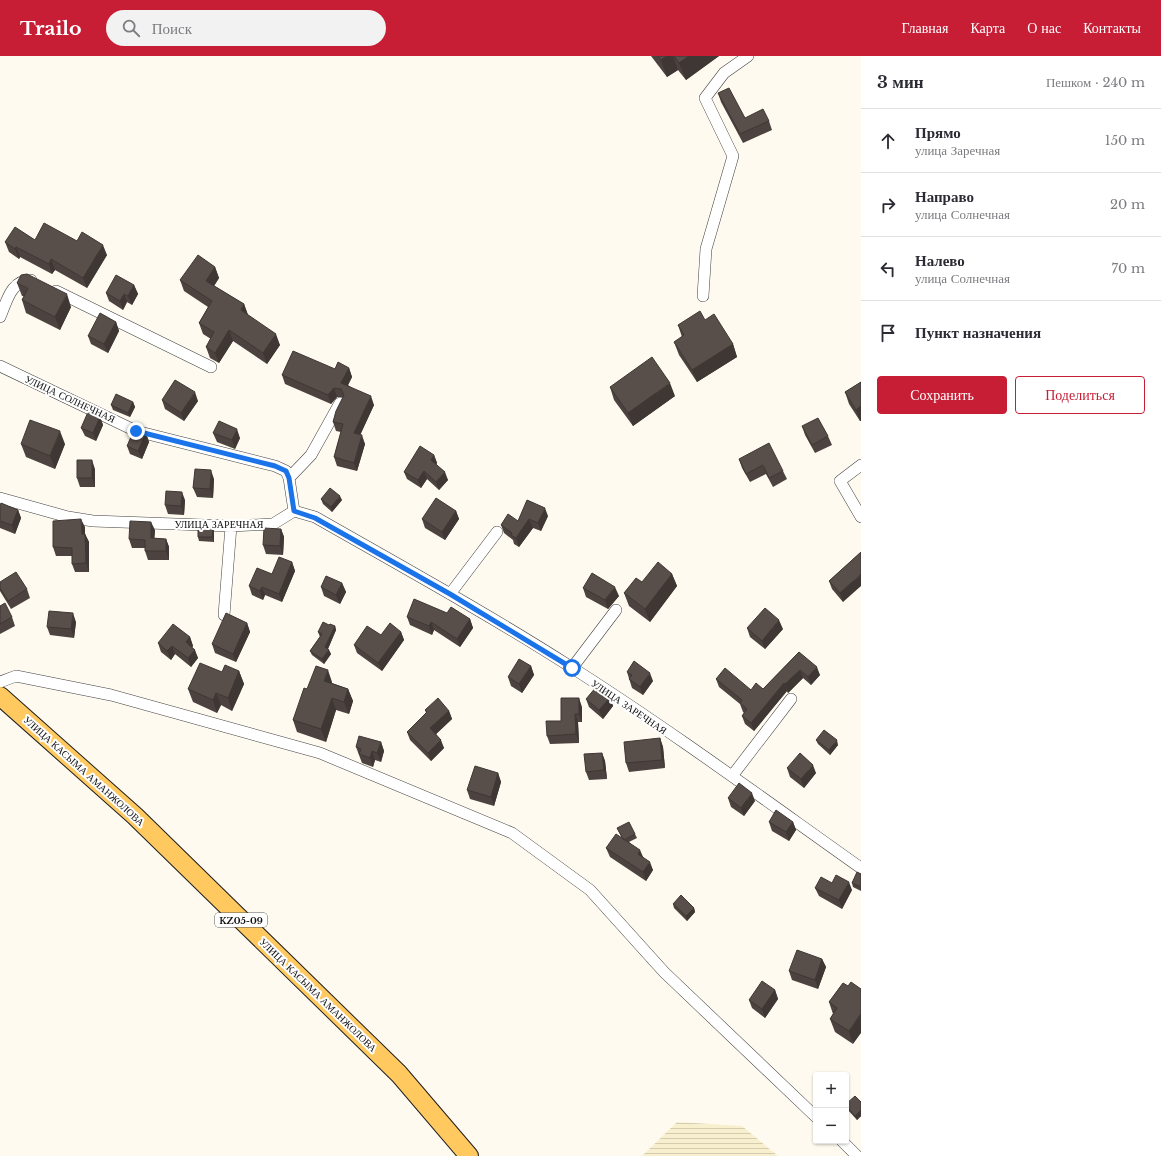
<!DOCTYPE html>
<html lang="ru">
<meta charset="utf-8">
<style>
body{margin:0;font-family:"Libre Baskerville",serif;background:#f2f2f3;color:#2b2b33}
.controls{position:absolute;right:12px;bottom:12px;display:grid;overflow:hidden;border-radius:4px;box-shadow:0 1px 3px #0004}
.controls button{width:36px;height:36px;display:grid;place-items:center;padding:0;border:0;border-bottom:1px solid #e1e1e2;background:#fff;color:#2b2b33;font:20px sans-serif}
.stop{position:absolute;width:12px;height:12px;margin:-9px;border:3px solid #1a73e8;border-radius:50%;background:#fff}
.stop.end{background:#1a73e8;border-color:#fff;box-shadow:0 1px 4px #0008}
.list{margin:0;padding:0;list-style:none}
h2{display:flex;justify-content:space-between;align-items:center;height:52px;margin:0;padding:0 16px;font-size:17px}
h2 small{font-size:13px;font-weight:400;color:#7c7c81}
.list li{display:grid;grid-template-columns:26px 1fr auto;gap:12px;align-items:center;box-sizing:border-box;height:64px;padding:0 16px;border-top:1px solid #e1e1e2}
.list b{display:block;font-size:15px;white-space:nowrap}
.list p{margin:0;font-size:13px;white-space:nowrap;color:#7c7c81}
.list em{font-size:13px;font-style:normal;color:#7c7c81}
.actions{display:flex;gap:8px;padding:12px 16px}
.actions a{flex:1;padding:9px 0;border:1px solid #c71d35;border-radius:4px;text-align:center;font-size:14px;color:#c71d35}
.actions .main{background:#c71d35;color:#fff}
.icon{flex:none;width:22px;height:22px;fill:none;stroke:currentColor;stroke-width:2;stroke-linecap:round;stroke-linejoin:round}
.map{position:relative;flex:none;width:861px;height:1100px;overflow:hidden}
header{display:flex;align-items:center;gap:24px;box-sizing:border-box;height:56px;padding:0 20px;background:#c71d35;color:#fff}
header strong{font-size:19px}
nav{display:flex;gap:22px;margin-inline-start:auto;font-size:14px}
.search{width:280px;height:36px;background:#f2f2f3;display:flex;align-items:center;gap:10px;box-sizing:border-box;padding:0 14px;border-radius:22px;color:#7c7c81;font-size:15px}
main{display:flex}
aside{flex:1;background:#fff}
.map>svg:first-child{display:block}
.farmland{fill:url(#farmland-rules)}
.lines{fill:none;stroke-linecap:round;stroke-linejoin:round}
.minor-casing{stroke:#414141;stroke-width:12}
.primary-casing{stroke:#1f1f1f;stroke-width:20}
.minor{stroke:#fff;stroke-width:11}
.primary{stroke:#ffc95f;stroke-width:18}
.wall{fill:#4c4340}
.shaded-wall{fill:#3e3734}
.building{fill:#584e4a;stroke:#3e3734}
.route{stroke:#1a73e8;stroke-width:5}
.labels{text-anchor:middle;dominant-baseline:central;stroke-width:4;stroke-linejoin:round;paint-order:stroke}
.shield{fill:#fff;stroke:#565656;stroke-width:1}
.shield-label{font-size:9px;font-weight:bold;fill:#0e0e0e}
.street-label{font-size:10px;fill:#0e0e0e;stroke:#fff}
</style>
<header>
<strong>Trailo</strong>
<div class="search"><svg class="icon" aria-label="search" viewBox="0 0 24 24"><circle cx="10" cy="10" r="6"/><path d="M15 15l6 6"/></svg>Поиск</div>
<nav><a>Главная</a><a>Карта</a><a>О нас</a><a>Контакты</a></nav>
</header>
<main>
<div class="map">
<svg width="861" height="1100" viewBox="0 0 861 1100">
<defs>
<pattern id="farmland-rules" width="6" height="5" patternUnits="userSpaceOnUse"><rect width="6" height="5" fill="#f7efcd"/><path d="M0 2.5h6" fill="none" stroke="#d3ccaf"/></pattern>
</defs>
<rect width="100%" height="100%" fill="#fffaef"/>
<!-- farmland -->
<path class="farmland" d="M677,1066L742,1070L778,1100H642Z"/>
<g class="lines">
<!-- minor casing -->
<g class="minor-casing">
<path id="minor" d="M56,235L211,311
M703,240L706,193L733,100L705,42L724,17L748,0
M0,261C7,245 11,224 31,224
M0,310L136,375L275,410L286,415L289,422L294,455
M861,409L840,425L861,461
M289,422L311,399L340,347
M0,442L68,461L93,465L231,470L273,468L294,455L315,461C401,510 488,558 571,611C670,674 765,744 861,812
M450,538L497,476
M224,559L231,470
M572,612L616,554
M0,626L16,620L111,639L320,697L512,777L590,834L664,916L816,1061
M732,720L791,643
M842,1085L857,1100"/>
</g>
<!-- primary casing -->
<g class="primary-casing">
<path id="primary" d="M0,640L135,760L399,1018L469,1100"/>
</g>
<!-- minor -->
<use href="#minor" class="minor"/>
<!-- primary -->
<use href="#primary" class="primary"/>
</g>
<!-- wall -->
<path class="wall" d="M651,0H719L686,24L678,14L667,21Z
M718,37L745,62L769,65L772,74L743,87L721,46Z
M35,184L77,185L107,199L87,232L55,214L52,218L20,201L19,203L9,196L5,186Z
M215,211L219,222L214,230L244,248L248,259L280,289L267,308L233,285L219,307L210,302L206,291L211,283L203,278L199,267L208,251L184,235L180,224Z
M17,227L71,251L60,274L26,257L22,244L24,240H22Z
M134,229L138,238L132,249L127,246L123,254L109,245L106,237Z
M705,264L733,288L737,301L697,326L679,299L674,286L682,281L678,269Z
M116,266L119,275L108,297L91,288L88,280Z
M349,312L352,321L348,329L374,349L360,379L365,388L357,415L337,410L334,401L341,376L336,375L333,366L343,341H337L331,348L285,328L282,319L335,313Z
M861,326V365H860L849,348L845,336Z
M610,331L675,340L633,370L614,344Z
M162,344L198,345L184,365L165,353Z
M133,346L135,351L130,361L113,354L111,349Z
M100,361L103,369L96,385L85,380L81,372Z
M802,370L828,380L832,389L815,397L805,379Z
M146,377L149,386L142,403L130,398L127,390Z
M213,377L240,382L235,393L217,386Z
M21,388H65L55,413L26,401Z
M434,399L437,407L436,408L448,424L439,434L427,423L421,432L407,423L404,416Z
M739,403L783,415L787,423L773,431L766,418L750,426L742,412Z
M95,413V431H80L77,422Z
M214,423L213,442L197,441L193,432Z
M321,443L342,444L332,456L323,448Z
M185,444L184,459L168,458L165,449Z
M0,449L18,454L21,462L15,478L0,472Z
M456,455L459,463L445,484L425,472L422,463Z
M548,460L541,475L533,472L519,491L514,488L513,484L504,477L501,469L518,465Z
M85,471V478L89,486V516H75L72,508V500H56L53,491Z
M213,472L214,476V486L199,485L198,481Z
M281,473L284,481L283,499L266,498L263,489Z
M155,474L154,482L166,483L169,491V504H148L145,495V492H132L129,483Z
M861,496L843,546L832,533L829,525Z
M292,506L295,515L282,546L265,539L263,544L252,539L249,530L272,518Z
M672,518L677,530L650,566L629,550L624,537L642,526Z
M0,526L27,533L30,542L11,553L0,535Z
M342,527L346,536L340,548L324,540L321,531Z
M583,532L619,540L608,553L586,541Z
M0,550L12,561L15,570L0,578Z
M447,557L470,563L473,572L460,591L434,574L432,579L410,569L407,561Z
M76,566L74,582L50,579L47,571Z
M247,567L250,576L236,606L215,597L212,588Z
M329,569L335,570L336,574L328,593L331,598L324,608L312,599L310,595L320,581L318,576Z
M747,572L783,573L765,593L750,581Z
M401,576L404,584L382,615L357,597L354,589L381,579Z
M190,581L193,590L192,591L198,602L191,611L175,598L171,604L161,596L158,587Z
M799,596L820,619L811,629L803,622L788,637L787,635L754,675L745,668L742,660L744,657L743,656L740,648L719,631L716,623L751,634L763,633Z
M531,610L534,619L522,637L511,630L508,621Z
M239,615L244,628L232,655L221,649L217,657L193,646L188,633L222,616Z
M627,616L653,625L643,639L632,632Z
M332,626V627L348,633L353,645L349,658L336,654L326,686L297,676L293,664L307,633Z
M610,642L613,650L603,663L589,651L586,643Z
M582,651V666H578L579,687L550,688L547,680L561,665Z
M425,654L449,655L452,663L436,678L444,692L431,705L410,684L407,676L426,657Z
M660,682L663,691L665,712L629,716L626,707Z
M816,684L838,689L830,699L818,688Z
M381,686L384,695L381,706L375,704L373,711L362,707L356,691Z
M602,697L605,705L607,723L589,724L586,716Z
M787,712L816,717L804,732L790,721Z
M498,717L501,726L494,750L470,743L467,734Z
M728,742L755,745L744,760L731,751Z
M769,766H793L796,774L789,785L772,775Z
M617,772L635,778L637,782L629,786L643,801L653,814L646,825L610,801L606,792L622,782Z
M861,818V835L853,831L852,827Z
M832,827L852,834L842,853L819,840L815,832Z
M673,848L694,852L695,856L687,865L674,852Z
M822,903L826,911L818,933L792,924L789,915Z
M843,927L853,988L835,976L830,963L833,958L829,946Z
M775,934L778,943L765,962L752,952L749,944Z
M861,1046V1060L857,1064L847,1053L846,1048Z"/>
<!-- shaded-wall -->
<path class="shaded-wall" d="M667,0H673L678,14L667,21L661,4Z
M689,0H719L686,24L679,7Z
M103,189L107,199L87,232L83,222Z
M16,191L20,201L19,203L15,193Z
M51,203L55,214L52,218L49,208Z
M215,211L219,222L210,236L206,225Z
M134,229L138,238L132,249L128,240Z
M67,238L71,251L60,274L55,261Z
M124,238L127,246L123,254L120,245Z
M244,248L248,259L241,254Z
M116,266L119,275L108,297L104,288Z
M229,274L233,285L219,307L215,297Z
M276,278L280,289L267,308L263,297Z
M733,288L737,301L697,326L692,314Z
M349,312L352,321L345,335L341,327Z
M670,327L675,340L633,370L628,357Z
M334,332L337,341L331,348L328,339Z
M195,336L198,345L184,365L181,357Z
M371,340L374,349L357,386L354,377Z
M133,346L135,351L130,361L128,357Z
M861,350V365H860L856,354Z
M100,361L103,369L96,385L93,377Z
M237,373L240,382L235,393L232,384Z
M60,375L65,388L55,413L50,400Z
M146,377L149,386L142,403L138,395Z
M362,379L365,388L357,415L354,407Z
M434,399L437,407L434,412L431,404Z
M92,404L95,413V431L92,422Z
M211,414L214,423L213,442L210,433Z
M424,415L427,423L421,432L418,424Z
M445,416L448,424L439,434L436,426Z
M182,436L185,444L184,459L181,450Z
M340,440L342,444L332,456L331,451Z
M545,452L548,460L541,475L538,467Z
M18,454L21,462L15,478L12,469Z
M456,455L459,463L445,484L442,476Z
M81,463L85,471V486L82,478Z
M529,463L533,472L519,491L516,482Z
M151,466L155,474L154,491L151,482Z
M213,472L214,476V486L212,481Z
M281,473L284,481L283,499L280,490Z
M85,478L89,486V516L86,507Z
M166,483L169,491V504L166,495Z
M292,506L295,515L282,546L279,538Z
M672,518L677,530L650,566L645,553Z
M861,518V530L843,546L840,537Z
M342,527L346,536L340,548L336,539Z
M262,531L265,539L263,544L260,535Z
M615,531L619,540L608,553L605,544Z
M73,557L76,566L74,582L71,573Z
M470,563L473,572L460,591L457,583Z
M779,564L783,573L765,593L762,585Z
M431,566L434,574L432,579L429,570Z
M247,567L250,576L236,606L233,598Z
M335,570L336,574L327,595L325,591Z
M401,576L404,584L382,615L378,607Z
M190,581L193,590L189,595L186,586Z
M172,590L175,598L171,604L167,595Z
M195,594L198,602L191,611L188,602Z
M329,594L331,598L324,608L322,603Z
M531,610L534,619L522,637L519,628Z
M817,611L820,619L811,629L808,621Z
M328,614L332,626L329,637L324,625Z
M800,614L803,622L788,637L785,628Z
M239,615L244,628L232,655L228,642Z
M650,617L653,625L643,639L640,631Z
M784,627L787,635L754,675L751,667Z
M348,633L353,645L349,658L344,646Z
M216,637L221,649L217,657L213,644Z
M332,642L336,654L326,686L321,673Z
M579,642L582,651V666L579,658Z
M610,642L613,650L603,663L599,654Z
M449,655L452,663L433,681L430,672Z
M575,658L578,666L579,687L576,678Z
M660,682L663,691L665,712L662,704Z
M441,684L444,692L431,705L428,697Z
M837,684L838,689L830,699L829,694Z
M381,686L384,695L381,706L377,697Z
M372,695L375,704L373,711L370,702Z
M602,697L605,705L607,723L604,714Z
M813,709L816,717L804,732L801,723Z
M498,717L501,726L494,750L491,741Z
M752,737L755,745L744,760L741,752Z
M793,766L796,774L789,785L786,776Z
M640,794L644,803L638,798Z
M650,806L653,814L646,825L643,816Z
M849,826L852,834L842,853L839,844Z
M694,852L695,856L687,865L686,860Z
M822,903L826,911L818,933L815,924Z
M775,934L778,943L765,962L762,953Z
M861,957V977L853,988L849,975Z
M861,1054V1060L857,1064L855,1060Z"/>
<!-- building -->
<path class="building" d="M658,0H667L661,4Z
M674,0H689L679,7Z
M729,32L745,62L763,53L769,65L740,78L718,37Z
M44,167L77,185L82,176L103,189L83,222L51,203L49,208L16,191L15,193L5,186L15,171L35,184Z
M198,199L215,211L206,225L244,248L241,254L276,278L263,297L229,274L215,297L206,291L214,276L199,267L212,245L180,224Z
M27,218L67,238L55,261L22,244L28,232L17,227L21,219Z
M116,219L134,229L128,240L124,238L120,245L106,237Z
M700,255L705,264L714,258L733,288L692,314L674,286L684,279L678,269Z
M100,257L116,266L104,288L88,280Z
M293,295L335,313L338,306L349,312L341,327L371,340L354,377L362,379L354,407L334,401L343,368L333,366L336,355L344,339L341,333L334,332L328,339L282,319Z
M652,301L670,327L628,357L610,331Z
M175,324L195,336L181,357L162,344Z
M861,326V350L856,354L845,336Z
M116,338L133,346L128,357L111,349Z
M88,356L100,361L93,377L81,372Z
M818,362L828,380L812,389L802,370Z
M30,364L60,375L50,400L21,388Z
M219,365L237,373L232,384L213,377Z
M134,374L146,377L138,395L127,390Z
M769,387L783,415L769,422L763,409L746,418L739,403Z
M420,390L434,399L431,404L445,416L436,426L424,415L418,424L404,416Z
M77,404H92V422H77Z
M195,413L211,414L210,433L193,432Z
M330,432L340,440L331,451L321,443Z
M166,435L182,436L181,450L165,449Z
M436,442L456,455L442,476L422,463Z
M527,444L545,452L538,467L529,463L516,482L511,479L512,477L501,469L508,458L518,465Z
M1,447L18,454L12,469L0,465V449Z
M81,463L82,478H85L86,507L72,508V492L53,491V465Z
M130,465L151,466V482L166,483V495H145V484L129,483Z
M198,472H213L212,481H198Z
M264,472L281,473L280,490L263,489Z
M861,496V518L840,537L829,525Z
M279,501L292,506L279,538L262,531L260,535L249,530L257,512L272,518Z
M658,506L672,518L645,553L624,537L636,522L642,526Z
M16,516L27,533L8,545L0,532V526Z
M592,517L615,531L605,544L583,532Z
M326,520L342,527L336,539L321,531Z
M414,543L447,557L451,551L470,563L457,583L431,566L429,570L407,561Z
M5,547L12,561L0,568V550Z
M765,552L779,564L762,585L747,572Z
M49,555L73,557L71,573L47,571Z
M226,557L247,567L233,598L212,588Z
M323,566L329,569L330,568L335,570L325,591L329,594L322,603L310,595L322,578L318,576Z
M390,567L401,576L378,607L354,589L367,570L381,579Z
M173,568L190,581L186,586L195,594L188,602L172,590L167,595L158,587Z
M799,596L817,611L808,621L800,614L785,628L784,627L751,667L742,660L747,653L740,647L742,644L716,623L725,612L751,634L756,627L763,633Z
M519,603L531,610L519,628L508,621Z
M634,605L650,617L640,631L629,623L632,619L627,616Z
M200,607L222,616L225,609L239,615L228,642L216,637L213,644L188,633Z
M316,610L328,614L324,625L348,633L344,646L332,642L321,673L293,664L304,632L307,633Z
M597,630L610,642L599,654L586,643Z
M438,642L449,655L430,672L441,684L428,697L407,676L427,656L425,654Z
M561,642H579V658H575L576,678L547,680L546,665H561Z
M824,674L837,684L829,694L816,684Z
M359,680L381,686L377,697L372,695L370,702L359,698L361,693L356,691Z
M660,682L662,704L626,707L624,686Z
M602,697L604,714L586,716L584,698Z
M800,697L813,709L801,723L787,712Z
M475,710L498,717L491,741L467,734Z
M739,727L752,737L741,752L728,742Z
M776,754L793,766L786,776L769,766Z
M629,766L635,778L624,784L623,783L617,772Z
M616,778L640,794L638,798L650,806L643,816L606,792Z
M857,816L861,818V831L852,827Z
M836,819L849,826L839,844L815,832L821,821L832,827Z
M681,839L694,852L686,860L673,848Z
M797,894L822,903L815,924L789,915Z
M762,925L775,934L762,953L749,944Z
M851,926L861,933V957L849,975L830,963L837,952L829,946L843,927L848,930Z
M855,1040L861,1046V1054L855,1060L846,1050V1048Z"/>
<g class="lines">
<!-- route -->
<path class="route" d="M136,375L275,410L286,415L289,422L294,455L315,462L450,538L572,612"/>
</g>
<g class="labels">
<!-- shield labels -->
<rect class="shield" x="215" y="857" width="52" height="14" rx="3"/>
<g class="shield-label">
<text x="241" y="864">KZ05-09</text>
</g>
<!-- street labels -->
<g class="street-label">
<text transform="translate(70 343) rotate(25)">УЛИЦА СОЛНЕЧНАЯ</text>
<text x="219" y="468">УЛИЦА ЗАРЕЧНАЯ</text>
<text transform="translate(629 651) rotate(34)">УЛИЦА ЗАРЕЧНАЯ</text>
<text transform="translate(84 715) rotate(42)">УЛИЦА КАСЫМА АМАНЖОЛОВА</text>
<text transform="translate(318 939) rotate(44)">УЛИЦА КАСЫМА АМАНЖОЛОВА</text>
</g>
</g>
</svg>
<div class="controls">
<button>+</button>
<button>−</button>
</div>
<div class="stop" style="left:572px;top:612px"></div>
<div class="stop end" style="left:136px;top:375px"></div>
</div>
<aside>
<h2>3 мин<small>Пешком · 240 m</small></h2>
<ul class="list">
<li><svg class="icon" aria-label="ahead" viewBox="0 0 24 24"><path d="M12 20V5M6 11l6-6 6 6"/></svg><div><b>Прямо</b><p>улица Заречная</p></div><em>150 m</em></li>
<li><svg class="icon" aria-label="right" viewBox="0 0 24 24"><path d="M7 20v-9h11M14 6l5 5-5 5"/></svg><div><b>Направо</b><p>улица Солнечная</p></div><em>20 m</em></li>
<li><svg class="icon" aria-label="left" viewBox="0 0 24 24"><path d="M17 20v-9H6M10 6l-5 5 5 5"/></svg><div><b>Налево</b><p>улица Солнечная</p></div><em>70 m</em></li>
<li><svg class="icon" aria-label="arrive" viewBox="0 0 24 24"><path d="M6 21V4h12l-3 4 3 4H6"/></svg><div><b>Пункт назначения</b></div></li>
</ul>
<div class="actions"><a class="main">Сохранить</a><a>Поделиться</a></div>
</aside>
</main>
